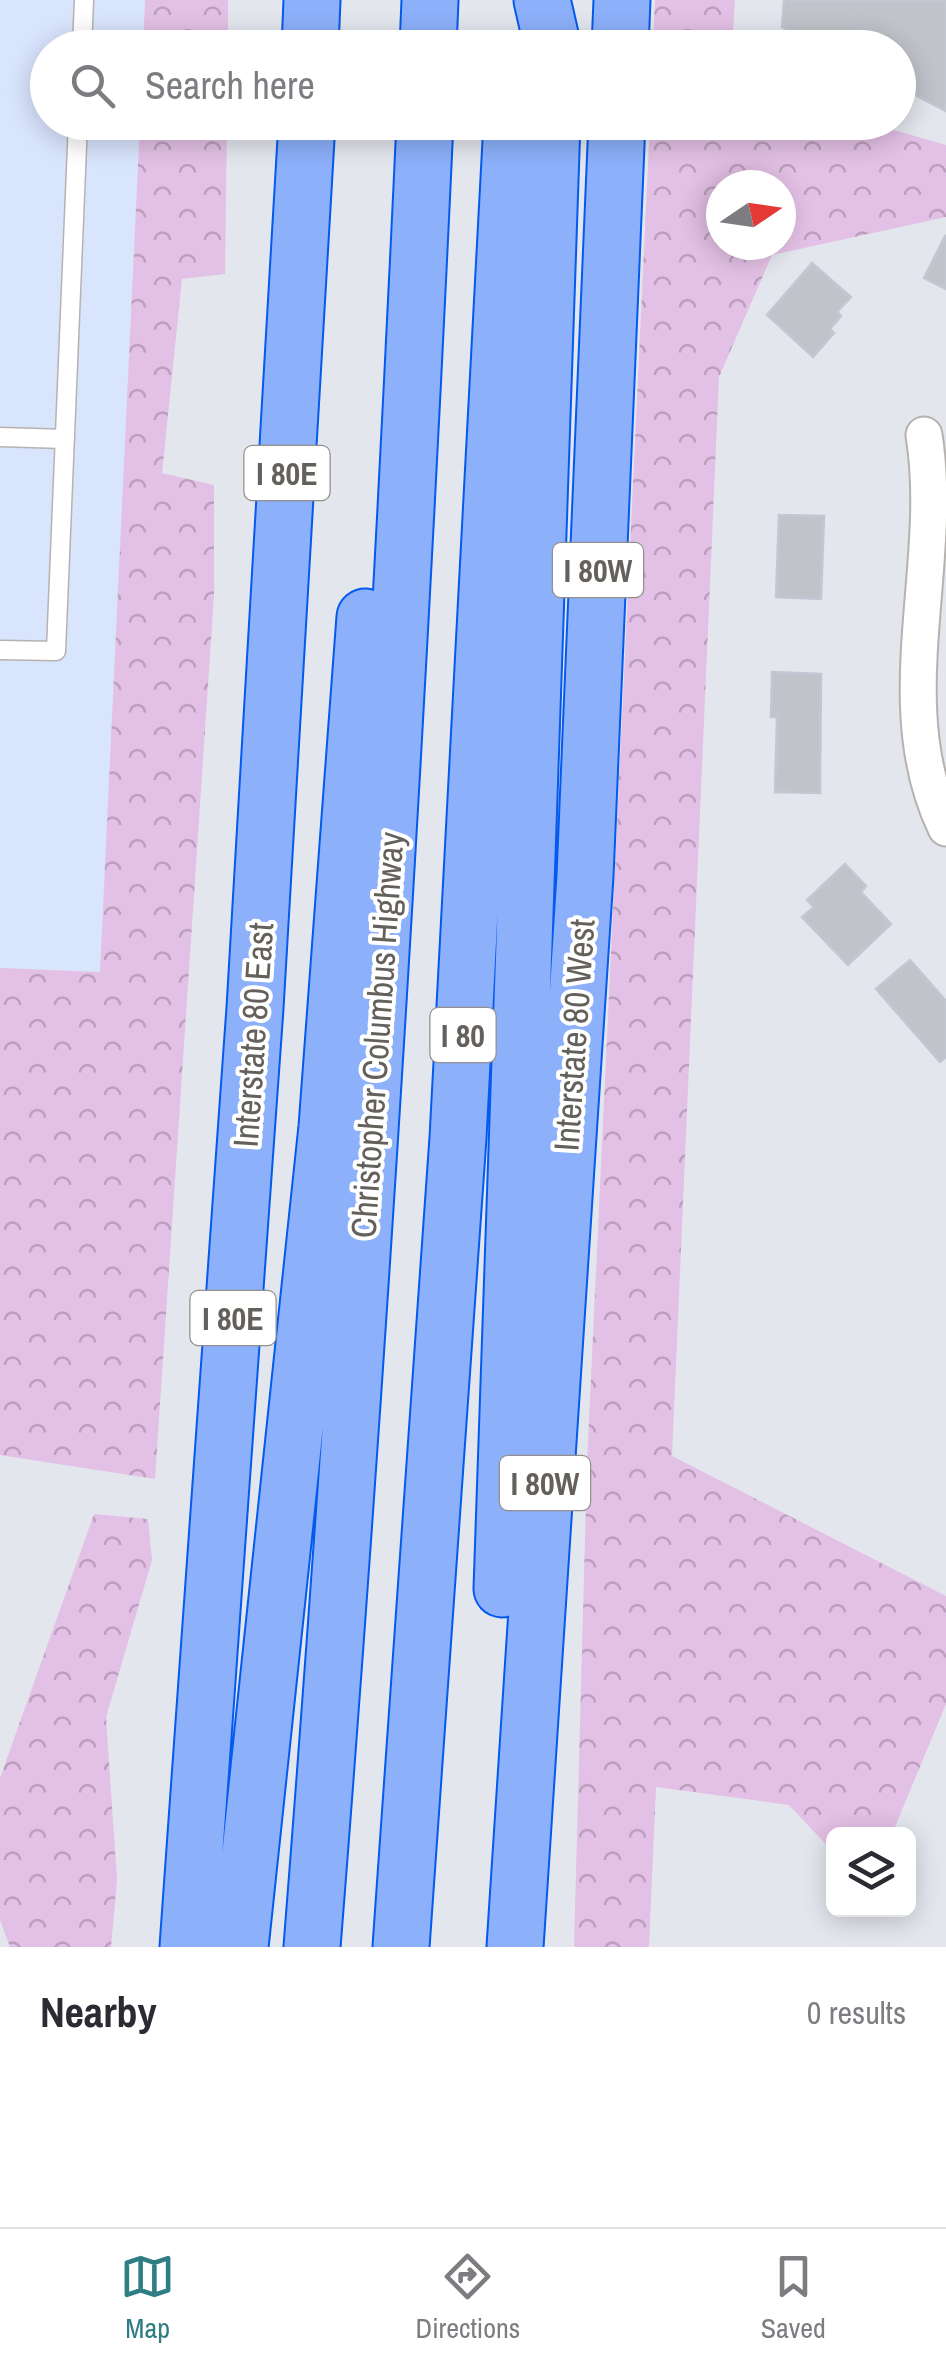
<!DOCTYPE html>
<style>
body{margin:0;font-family:"Archivo Narrow",sans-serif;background:#f7f7f7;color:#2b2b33}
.controls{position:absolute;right:30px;bottom:30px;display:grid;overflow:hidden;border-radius:15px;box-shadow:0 5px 25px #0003}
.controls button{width:90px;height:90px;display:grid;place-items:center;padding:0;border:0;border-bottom:2px solid #e1e1e2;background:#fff;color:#2b2b33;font:50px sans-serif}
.compass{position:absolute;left:706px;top:170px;width:90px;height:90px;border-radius:50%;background:#fff;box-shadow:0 5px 25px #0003;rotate:77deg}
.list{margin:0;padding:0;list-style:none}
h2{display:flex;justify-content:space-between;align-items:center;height:130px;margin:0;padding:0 40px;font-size:42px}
h2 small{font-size:32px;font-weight:400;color:#7c7c81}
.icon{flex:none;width:55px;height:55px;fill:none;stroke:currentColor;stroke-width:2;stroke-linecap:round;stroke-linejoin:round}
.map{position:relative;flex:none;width:946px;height:1947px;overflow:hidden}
.search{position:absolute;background:#fff;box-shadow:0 5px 25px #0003;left:30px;right:30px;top:30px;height:110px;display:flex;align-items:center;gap:25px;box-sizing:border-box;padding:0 35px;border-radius:55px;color:#7c7c81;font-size:38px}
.sheet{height:280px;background:#fff}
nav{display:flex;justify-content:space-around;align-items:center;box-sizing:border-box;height:140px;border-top:2px solid #e1e1e2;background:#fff;font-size:28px;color:#7c7c81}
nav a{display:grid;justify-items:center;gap:5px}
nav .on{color:#2e7e84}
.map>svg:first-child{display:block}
.commercial{fill:#d9e4fd}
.forest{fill:url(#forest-crowns);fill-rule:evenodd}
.building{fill:#c0c3c9;stroke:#c2c8d3;stroke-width:2.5}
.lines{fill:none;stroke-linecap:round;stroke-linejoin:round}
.lane-casing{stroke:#b6b3af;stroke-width:21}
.street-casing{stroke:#b6b3af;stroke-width:39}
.highway-casing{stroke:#035aee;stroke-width:59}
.lane{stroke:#fff;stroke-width:18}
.street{stroke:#fff;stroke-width:35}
.highway{stroke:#8db0fb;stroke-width:55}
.labels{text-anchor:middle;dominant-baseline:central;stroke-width:8;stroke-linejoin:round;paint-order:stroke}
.shield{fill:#fff;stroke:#92908d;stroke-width:2.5}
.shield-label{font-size:32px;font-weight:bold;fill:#64605c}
.street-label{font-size:35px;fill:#64605c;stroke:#fff}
</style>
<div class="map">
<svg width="946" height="1947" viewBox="0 0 946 1947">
<defs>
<pattern id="forest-crowns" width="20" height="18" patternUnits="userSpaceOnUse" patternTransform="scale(2.5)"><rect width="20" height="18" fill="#e3c0e5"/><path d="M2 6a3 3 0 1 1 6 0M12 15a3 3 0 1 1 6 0" fill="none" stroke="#bc9fbd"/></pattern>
</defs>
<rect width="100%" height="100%" fill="#e4e6ee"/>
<!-- commercial -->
<path class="commercial" d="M0,0H145L143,47L48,48V122L140,123L100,972L0,968Z"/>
<!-- forest -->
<path class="forest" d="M145,0H228V47H143Z
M655,0H735L732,47H653Z
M650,122L870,123L946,145V217L772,255L719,377L672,1456L946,1596V1704L892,1834H834L833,1852L789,1805L656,1787L649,1947H574L587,1463ZM721,185H781V245H721Z
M140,123H227L225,274L182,279L162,473L214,485V596L155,1479L0,1455V968L100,972Z
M94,1514L148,1519L152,1560L106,1717L117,1880L111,1947H10L0,1920V1778Z"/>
<!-- building -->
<path class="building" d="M784,0H946V111L898,86V48H823L782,27Z
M945,236L946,237V289L924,278Z
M812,263L851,297L837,312L841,316L830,329L834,333L813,357L767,315Z
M779,515L824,516L821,599L776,597Z
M772,672L821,674L820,793L775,792L777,717H771Z
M845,864L866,886L861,892L891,924L848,965L802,917L814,907L807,900Z
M910,960L946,1001V1057L940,1062L876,989Z"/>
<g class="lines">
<!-- lane casing -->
<g class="lane-casing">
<path id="lane" d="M82,48L84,0
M0,437L65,439
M0,650L56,651L78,122"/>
</g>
<!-- street casing -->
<g class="street-casing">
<path id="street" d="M924,435C945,565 886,704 946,828"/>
</g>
<!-- highway casing -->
<g class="highway-casing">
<path id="highway" d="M542,0L553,48
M310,48L312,0
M428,48L430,0
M620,48L622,0
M502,1589L552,122
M188,1947L255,1008L307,122
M240,1947L327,1127L365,617
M312,1947C360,1339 397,731 425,122
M401,1947L458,1138L512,122
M515,1947L585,876L617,122"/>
</g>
<!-- lane -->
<use href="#lane" class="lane"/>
<!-- street -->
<use href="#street" class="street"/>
<!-- highway -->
<use href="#highway" class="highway"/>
</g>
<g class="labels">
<!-- shield labels -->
<g class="shield">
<rect x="244.5" y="446" width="85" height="54" rx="8"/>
<rect x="553" y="543" width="90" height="54" rx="8"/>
<rect x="430.5" y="1008" width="65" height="54" rx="8"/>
<rect x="190.5" y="1291" width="85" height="54" rx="8"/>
<rect x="500" y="1456" width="90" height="54" rx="8"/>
</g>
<g class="shield-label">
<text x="287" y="473">I 80E</text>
<text x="598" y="570">I 80W</text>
<text x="463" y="1035">I 80</text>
<text x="233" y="1318">I 80E</text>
<text x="545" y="1483">I 80W</text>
</g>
<!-- street labels -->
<g class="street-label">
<text transform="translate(253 1035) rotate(-86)">Interstate 80 East</text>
<text transform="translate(377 1035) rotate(-86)">Christopher Columbus Highway</text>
<text transform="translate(574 1035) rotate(-86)">Interstate 80 West</text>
</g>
</g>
</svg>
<div class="controls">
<button><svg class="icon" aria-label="layers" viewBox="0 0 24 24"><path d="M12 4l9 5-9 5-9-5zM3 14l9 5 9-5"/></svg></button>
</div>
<svg class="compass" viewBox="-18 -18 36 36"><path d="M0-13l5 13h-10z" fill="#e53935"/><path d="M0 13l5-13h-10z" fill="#7c7c81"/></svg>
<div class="search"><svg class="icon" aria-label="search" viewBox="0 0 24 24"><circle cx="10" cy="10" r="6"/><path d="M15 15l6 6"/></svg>Search here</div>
</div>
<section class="sheet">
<h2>Nearby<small>0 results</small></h2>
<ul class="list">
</ul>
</section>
<nav>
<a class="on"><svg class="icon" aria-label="map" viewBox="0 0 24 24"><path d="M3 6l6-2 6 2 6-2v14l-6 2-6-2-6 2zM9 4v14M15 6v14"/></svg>Map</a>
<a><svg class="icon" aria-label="directions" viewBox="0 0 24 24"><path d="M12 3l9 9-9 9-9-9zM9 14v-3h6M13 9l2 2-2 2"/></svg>Directions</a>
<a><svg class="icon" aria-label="saved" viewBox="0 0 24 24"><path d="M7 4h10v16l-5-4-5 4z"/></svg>Saved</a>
</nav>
